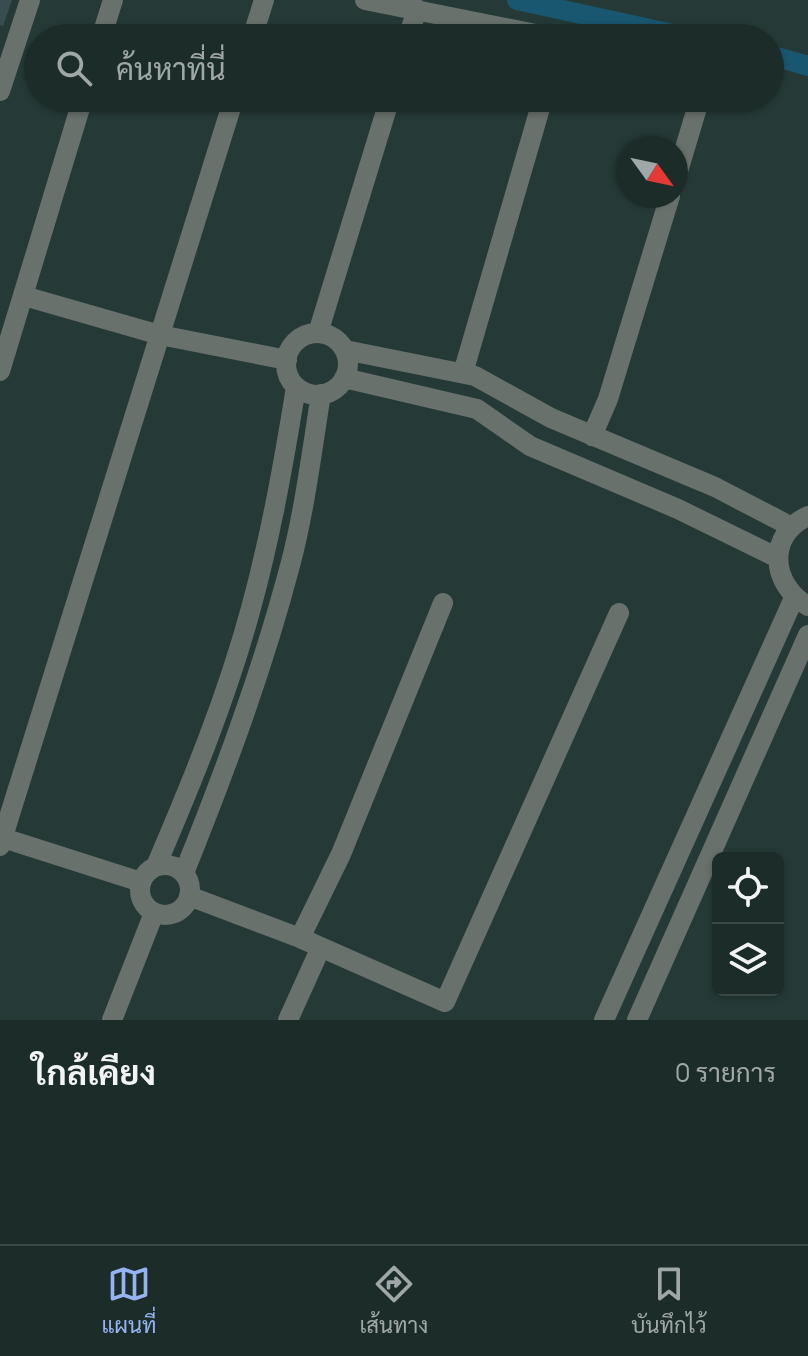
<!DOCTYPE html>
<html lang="th">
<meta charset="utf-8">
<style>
body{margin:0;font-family:Manrope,Sarabun,sans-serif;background:#253431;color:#f1f3f6}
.controls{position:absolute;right:24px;bottom:24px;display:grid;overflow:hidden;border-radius:12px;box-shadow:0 2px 6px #0004}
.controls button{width:72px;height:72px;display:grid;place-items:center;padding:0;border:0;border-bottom:2px solid #3a4846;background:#1c2c29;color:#f1f3f6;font:40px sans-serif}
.compass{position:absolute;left:616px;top:136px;width:72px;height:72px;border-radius:50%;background:#1c2c29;box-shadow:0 2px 6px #0004;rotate:123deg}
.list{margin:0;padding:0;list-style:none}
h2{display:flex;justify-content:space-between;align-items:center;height:104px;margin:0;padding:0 32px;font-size:34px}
h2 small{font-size:26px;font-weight:400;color:#a0a7a8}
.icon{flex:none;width:44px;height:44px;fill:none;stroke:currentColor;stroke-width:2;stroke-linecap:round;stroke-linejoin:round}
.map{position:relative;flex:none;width:808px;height:1020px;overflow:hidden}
.search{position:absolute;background:#1c2c29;box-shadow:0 2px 6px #0004;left:24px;right:24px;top:24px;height:88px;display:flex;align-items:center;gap:20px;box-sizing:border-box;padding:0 28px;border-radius:44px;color:#a0a7a8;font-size:30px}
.sheet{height:224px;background:#1c2c29}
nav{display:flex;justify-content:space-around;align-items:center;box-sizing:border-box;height:112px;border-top:2px solid #3a4846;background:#1c2c29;font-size:22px;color:#a0a7a8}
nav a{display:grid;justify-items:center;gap:4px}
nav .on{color:#95b2f1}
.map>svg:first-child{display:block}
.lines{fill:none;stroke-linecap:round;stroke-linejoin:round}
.canal{stroke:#195770;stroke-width:20}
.building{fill:#384d50}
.minor{stroke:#69716d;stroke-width:20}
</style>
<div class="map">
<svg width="808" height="1020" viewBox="0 0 808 1020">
<rect width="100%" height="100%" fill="#253a37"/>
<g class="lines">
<!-- canal -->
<path class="canal" d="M517,0L691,38
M770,55L808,66"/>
</g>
<!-- building -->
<path class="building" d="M0,0H12L3,26L0,25Z"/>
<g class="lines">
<!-- minor -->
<path class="minor" d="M365,0L556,38
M101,38L113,0
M252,38L264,0
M408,38L417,9
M0,91L30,0
M676,178L700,98
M24,296L160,335L287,360
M318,333L390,98
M286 364a31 31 0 1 1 62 0a31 31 0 1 1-62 0Z
M345,350L475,376L551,418L715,487L792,527
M0,371L83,98
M463,373L543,98
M344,378L477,409L530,446L678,509L778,558
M592,436L608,399L670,196
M808,516C766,535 771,585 808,606
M0,837L141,882
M0,846L234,98
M140 890a25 25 0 1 1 50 0a25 25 0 1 1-50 0Z
M156,866C192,782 227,697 251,608C271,535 284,461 296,387
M184,873C225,771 263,669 291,562C305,508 312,450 321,394
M189,896L300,938L445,1002L619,613
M300,938L341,854L443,603
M112,1020L154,913
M288,1020L321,947
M604,1020L794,598
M637,1020L808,635"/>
</g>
</svg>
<div class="controls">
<button><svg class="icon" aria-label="locate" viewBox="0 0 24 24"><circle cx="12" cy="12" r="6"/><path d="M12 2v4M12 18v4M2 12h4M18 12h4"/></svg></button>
<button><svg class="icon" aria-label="layers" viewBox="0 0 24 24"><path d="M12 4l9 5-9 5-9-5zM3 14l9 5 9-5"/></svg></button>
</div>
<svg class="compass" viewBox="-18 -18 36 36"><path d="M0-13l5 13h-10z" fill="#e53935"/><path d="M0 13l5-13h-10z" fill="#a0a7a8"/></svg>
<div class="search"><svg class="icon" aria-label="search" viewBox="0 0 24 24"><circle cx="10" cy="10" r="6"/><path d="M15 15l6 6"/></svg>ค้นหาที่นี่</div>
</div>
<section class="sheet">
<h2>ใกล้เคียง<small>0 รายการ</small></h2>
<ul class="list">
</ul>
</section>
<nav>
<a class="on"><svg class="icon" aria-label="map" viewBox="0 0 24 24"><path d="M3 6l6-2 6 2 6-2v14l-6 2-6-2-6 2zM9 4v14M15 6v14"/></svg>แผนที่</a>
<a><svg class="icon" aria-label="directions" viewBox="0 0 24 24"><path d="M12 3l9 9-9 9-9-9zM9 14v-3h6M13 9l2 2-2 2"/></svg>เส้นทาง</a>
<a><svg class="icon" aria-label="saved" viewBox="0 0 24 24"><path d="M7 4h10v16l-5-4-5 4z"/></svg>บันทึกไว้</a>
</nav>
